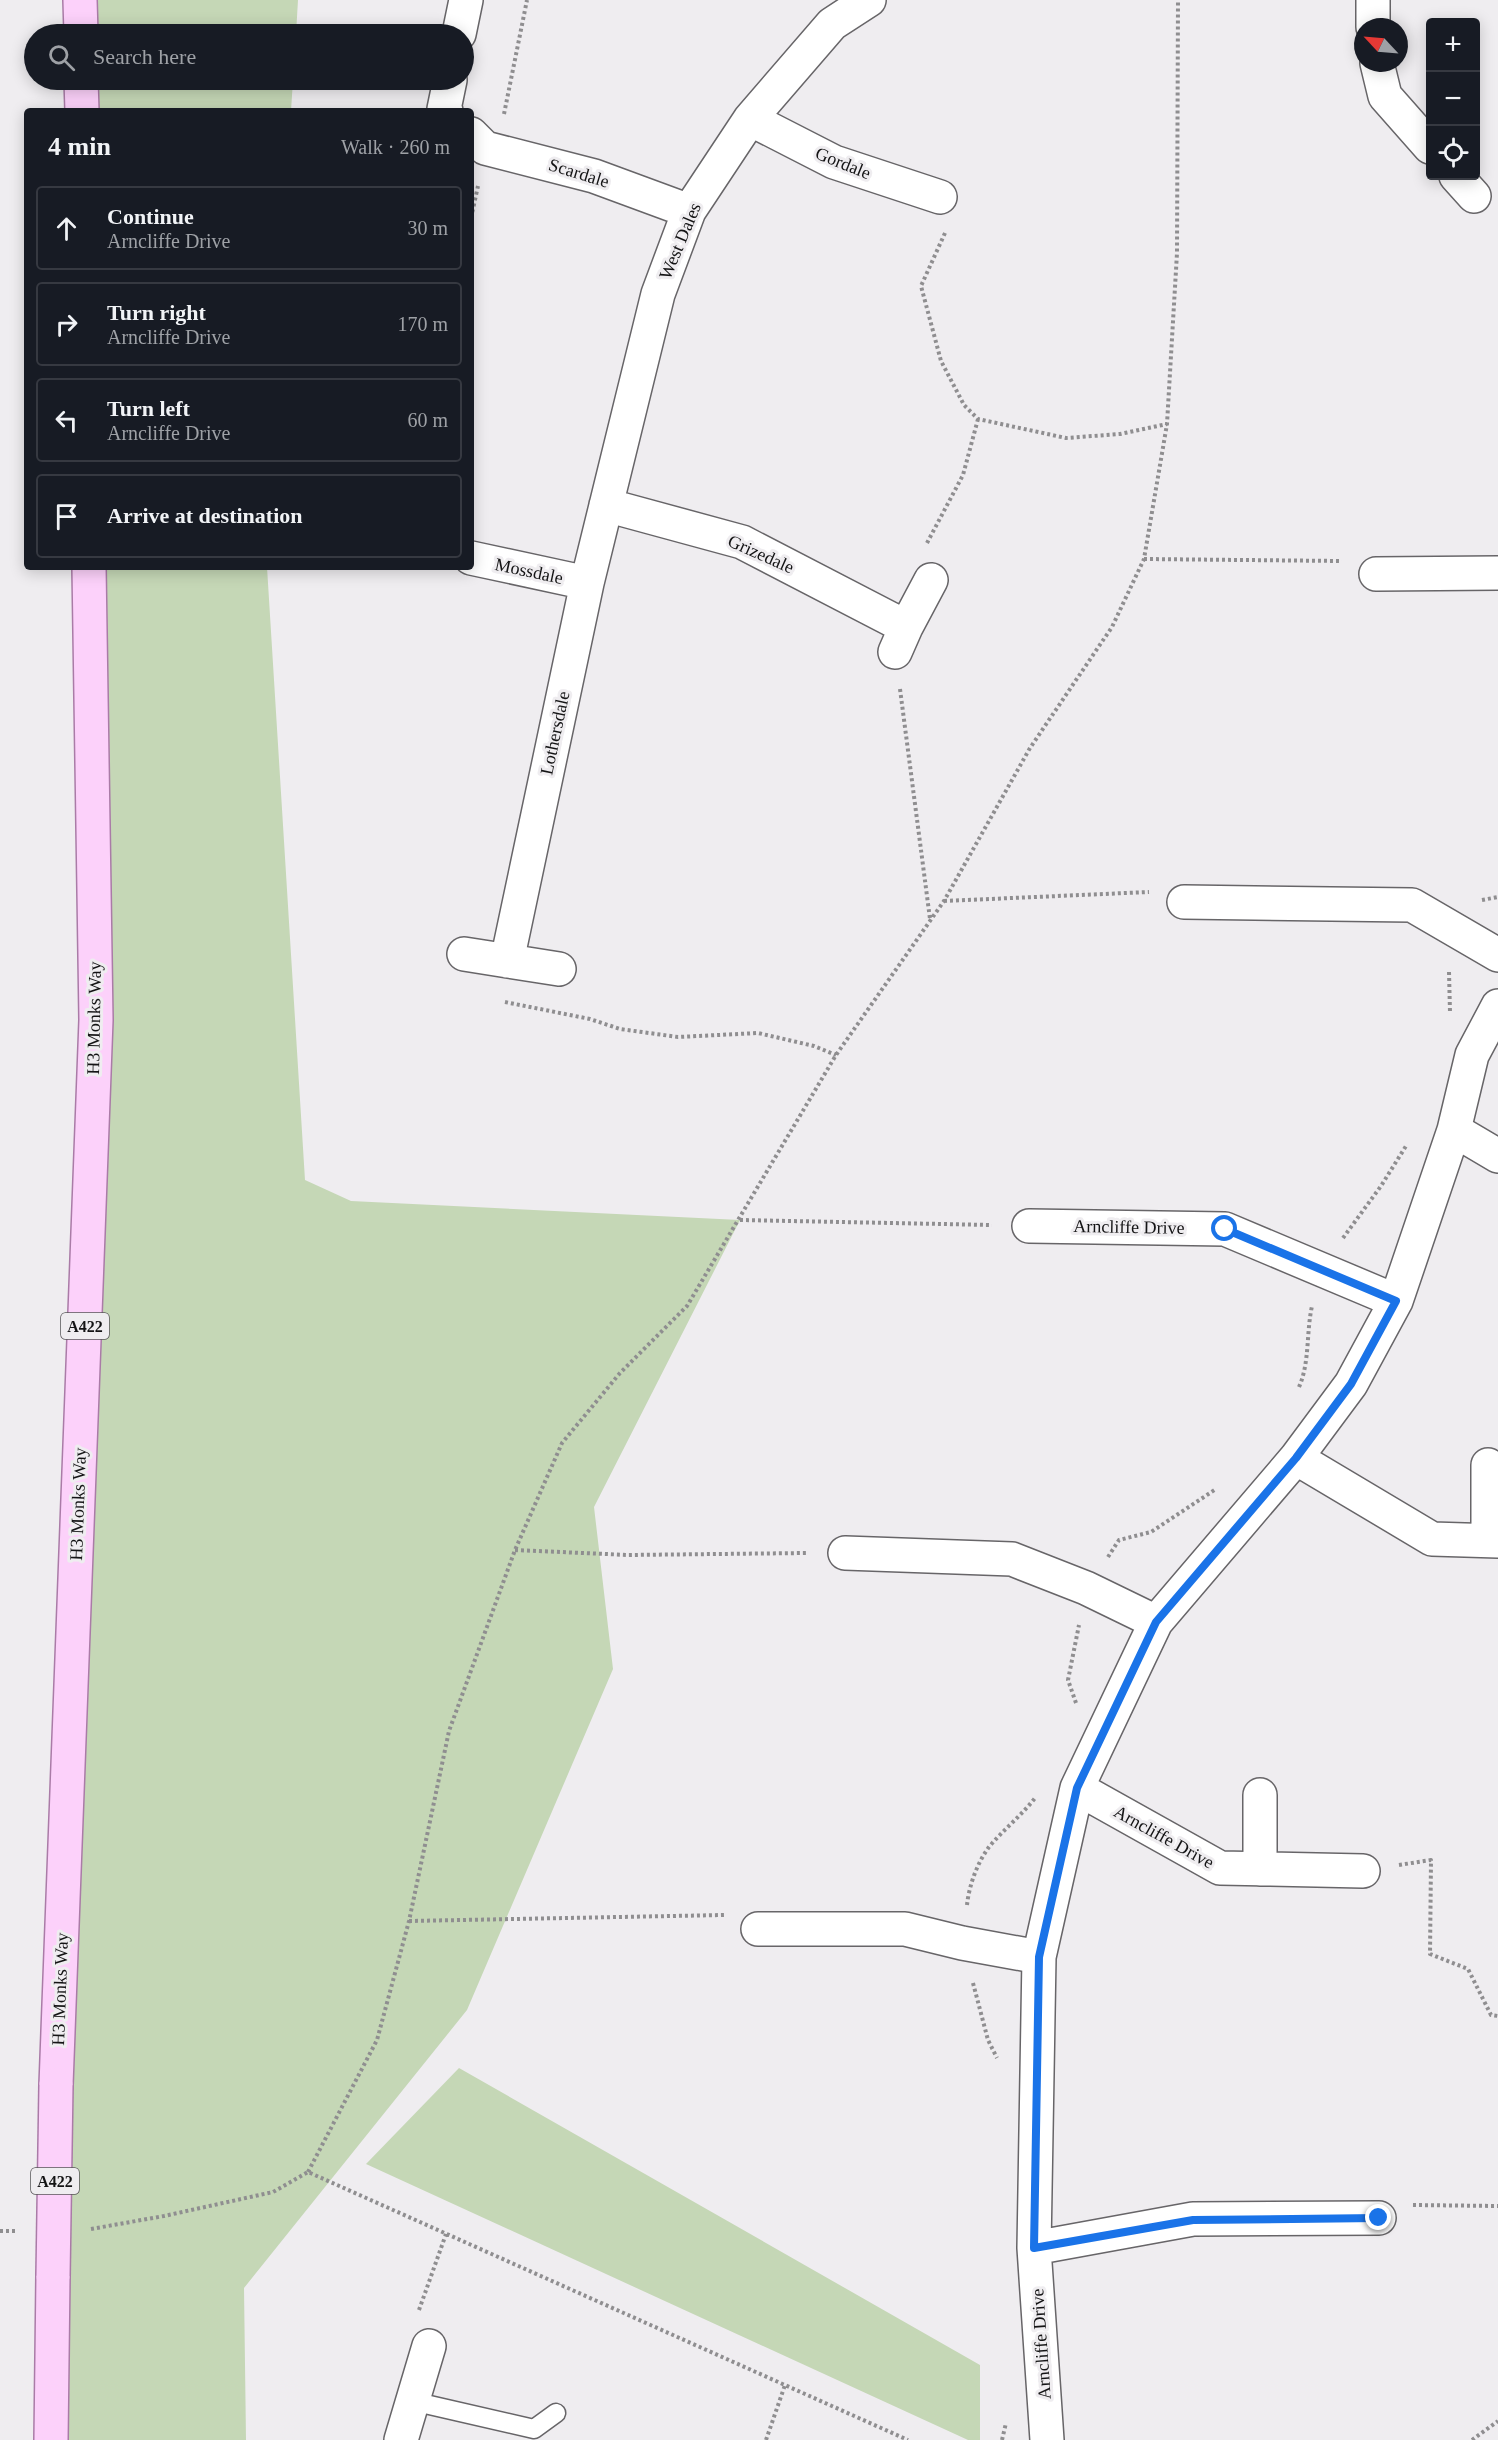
<!DOCTYPE html>
<meta charset="utf-8">
<style>
body{margin:0;font-family:"Times New Roman",serif;background:#242831;color:#f1f3f6}
.controls{position:absolute;right:18px;top:18px;display:grid;overflow:hidden;border-radius:6px;box-shadow:0 3px 15px #0003}
.controls button{width:54px;height:54px;display:grid;place-items:center;padding:0;border:0;border-bottom:2px solid #363941;background:#171b24;color:#f1f3f6;font:30px sans-serif}
.compass{position:absolute;left:1354px;top:18px;width:54px;height:54px;border-radius:50%;background:#171b24;box-shadow:0 3px 15px #0003;rotate:296deg}
.stop{position:absolute;width:18px;height:18px;margin:-14px;border:4px solid #1a73e8;border-radius:50%;background:#fff}
.stop.end{background:#1a73e8;border-color:#fff;box-shadow:0 2px 6px #0008}
.list{margin:0;padding:0;list-style:none}
h2{display:flex;justify-content:space-between;align-items:center;height:78px;margin:0;padding:0 24px;font-size:26px}
h2 small{font-size:20px;font-weight:400;color:#9ea1a6}
.list li{display:grid;grid-template-columns:39px 1fr auto;gap:18px;align-items:center;box-sizing:border-box;height:84px;margin:0 12px 12px;padding:0 12px;border:2px solid #363941;border-radius:6px}
.list b{display:block;font-size:22px;white-space:nowrap}
.list p{margin:0;font-size:20px;white-space:nowrap;color:#9ea1a6}
.list em{font-size:20px;font-style:normal;color:#9ea1a6}
.icon{flex:none;width:33px;height:33px;fill:none;stroke:currentColor;stroke-width:2;stroke-linecap:round;stroke-linejoin:round}
.map{position:relative;flex:none;width:1498px;height:2440px;overflow:hidden}
.search{position:absolute;background:#171b24;box-shadow:0 3px 15px #0003;left:24px;top:24px;width:450px;height:66px;display:flex;align-items:center;gap:15px;box-sizing:border-box;padding:0 21px;border-radius:33px;color:#9ea1a6;font-size:22px}
.panel{position:absolute;background:#171b24;box-shadow:0 3px 15px #0003;left:24px;top:108px;width:450px;height:462px;border-radius:6px}
.map>svg:first-child{display:block}
.green{fill:#c5d7b6}
.lines{fill:none;stroke-linecap:round;stroke-linejoin:round}
.lane-casing{stroke:#676568;stroke-width:21}
.street-casing{stroke:#676568;stroke-width:36}
.primary-casing{stroke:#aa7ba7;stroke-width:36}
.path{stroke:#8f8e90;stroke-width:4;stroke-dasharray:3 3;stroke-linecap:butt}
.lane{stroke:#fff;stroke-width:18}
.street{stroke:#fff;stroke-width:33}
.primary{stroke:#fcd1fa;stroke-width:33}
.primary-bridge-casing{stroke:#aa7ba7;stroke-width:36;stroke-linecap:butt}
.primary-bridge{stroke:#fcd1fa;stroke-width:33}
.route{stroke:#1a73e8;stroke-width:8}
.labels{text-anchor:middle;dominant-baseline:central;stroke-width:6;stroke-linejoin:round;paint-order:stroke}
.shield{fill:#efedf0;stroke:#565557;stroke-width:1.5}
.shield-label{font-size:16px;font-weight:bold;fill:#141415}
.street-label{font-size:18px;fill:#141415;stroke:#efedf0}
</style>
<div class="map">
<svg width="1498" height="2440" viewBox="0 0 1498 2440">
<rect width="100%" height="100%" fill="#efedf0"/>
<!-- green -->
<path class="green" d="M80,0H298L296,34H81Z
M81,80H293L291,111H82Z
M89,567H267L305,1180L351,1201L740,1220L594,1507L613,1669L467,2010L244,2288L246,2440H51L96,1020Z
M459,2068L980,2365V2440H968L366,2164Z"/>
<g class="lines">
<!-- lane casing -->
<g class="lane-casing">
<path id="lane" d="M412,2401L534,2429L556,2413"/>
</g>
<!-- street casing -->
<g class="street-casing">
<path id="street" d="M1373,27V0
M459,34L466,0
M1377,63L1385,96L1430,147
M446,111L444,109L450,80
M750,119L834,162L940,197
M471,134L485,148L594,176L689,211
M1456,176L1474,196
M606,505L742,542L906,627L895,652
M471,558L587,583
M1376,574L1498,573
M906,627L931,580
M1184,902L1412,905L1498,955
M464,954L559,969
M507,961L587,583L658,294L689,211L750,119L832,24L869,0
M1454,1130L1498,1156
M1029,1226L1225,1229L1396,1301
M1296,1458L1432,1539L1498,1541
M1488,1465V1540
M845,1553L1012,1559L1086,1588L1156,1622
M1077,1788L1220,1868L1363,1871
M1260,1795V1869
M758,1929H905L962,1943L1039,1957
M1034,2248L1193,2219L1379,2218
M401,2440L429,2346
M1047,2440L1034,2248L1039,1957L1077,1788L1156,1622L1296,1458L1351,1384L1396,1301L1454,1130L1472,1055L1498,1006"/>
</g>
<!-- primary casing -->
<g class="primary-casing">
<path id="primary" d="M80,0L81,34
M81,80L82,111
M56,2085L96,1020L89,567
M51,2440L53,2276"/>
</g>
<!-- path -->
<path class="path" d="M504,114L527,0
M471,218L478,186
M945,233L921,286L941,361L964,405L978,419L1066,438L1120,434L1167,424
M927,543L963,475L978,419
M1144,559L1342,561
M900,689L930,919
M1482,900L1498,897
M944,901L1149,892
M1449,972L1450,1012
M505,1002L590,1019L620,1029L678,1037L758,1033L814,1046L836,1055
M740,1220L992,1225
M1343,1238L1381,1186L1406,1146
M1299,1387C1310,1362 1306,1333 1312,1306
M515,1550L628,1555L808,1553
M1108,1557L1119,1540L1151,1532L1216,1489
M1076,1703L1068,1680L1079,1625
M1399,1865L1431,1860L1430,1954L1468,1969L1491,2015L1498,2016
M967,1905C969,1886 977,1863 989,1847C1003,1830 1021,1816 1035,1798
M409,1921L724,1915
M973,1983L988,2040L997,2058
M308,2172L377,2040L409,1921L449,1731L515,1550L562,1443L620,1373L687,1306L836,1055L944,901L1030,748L1112,627L1144,559L1167,424L1177,253L1178,0
M1413,2205L1498,2206
M91,2229L164,2216L273,2192L308,2172L908,2440
M0,2231H17
M419,2310L446,2234
M766,2440L785,2385
M1002,2440L1006,2423
M1472,2440L1498,2421"/>
<!-- lane -->
<use href="#lane" class="lane"/>
<!-- street -->
<use href="#street" class="street"/>
<!-- primary -->
<use href="#primary" class="primary"/>
<!-- primary-bridge casing -->
<g class="primary-bridge-casing">
<path id="primary-bridge" d="M53,2276L56,2085"/>
</g>
<!-- primary-bridge -->
<use href="#primary-bridge" class="primary-bridge"/>
</g>
<g class="lines">
<!-- route -->
<path class="route" d="M1225,1229L1396,1301L1351,1384L1296,1458L1156,1622L1077,1788L1039,1957L1034,2248L1193,2220L1379,2218"/>
</g>
<g class="labels">
<!-- shield labels -->
<g class="shield">
<rect x="61" y="1313" width="48" height="26" rx="4.5"/>
<rect x="31" y="2168" width="48" height="26" rx="4.5"/>
</g>
<g class="shield-label">
<text x="85" y="1326">A422</text>
<text x="55" y="2181">A422</text>
</g>
<!-- street labels -->
<g class="street-label">
<text transform="translate(843 163) rotate(22)">Gordale</text>
<text transform="translate(579 173) rotate(17)">Scardale</text>
<text transform="translate(680 241) rotate(-67)">West Dales</text>
<text transform="translate(761 554) rotate(24)">Grizedale</text>
<text transform="translate(529 571) rotate(12)">Mossdale</text>
<text transform="translate(555 733) rotate(-78)">Lothersdale</text>
<text transform="translate(94 1018) rotate(-89)">H3 Monks Way</text>
<text transform="translate(1129 1227) rotate(1)">Arncliffe Drive</text>
<text transform="translate(78 1504) rotate(-88)">H3 Monks Way</text>
<text transform="translate(1164 1837) rotate(29)">Arncliffe Drive</text>
<text transform="translate(60 1989) rotate(-88)">H3 Monks Way</text>
<text transform="translate(1041 2344) rotate(-94)">Arncliffe Drive</text>
</g>
</g>
</svg>
<div class="controls">
<button>+</button>
<button>−</button>
<button><svg class="icon" aria-label="locate" viewBox="0 0 24 24"><circle cx="12" cy="12" r="6"/><path d="M12 2v4M12 18v4M2 12h4M18 12h4"/></svg></button>
</div>
<svg class="compass" viewBox="-18 -18 36 36"><path d="M0-13l5 13h-10z" fill="#e53935"/><path d="M0 13l5-13h-10z" fill="#9ea1a6"/></svg>
<div class="stop" style="left:1225px;top:1229px"></div>
<div class="stop end" style="left:1379px;top:2218px"></div>
<div class="search"><svg class="icon" aria-label="search" viewBox="0 0 24 24"><circle cx="10" cy="10" r="6"/><path d="M15 15l6 6"/></svg>Search here</div>
<section class="panel">
<h2>4 min<small>Walk · 260 m</small></h2>
<ul class="list">
<li><svg class="icon" aria-label="ahead" viewBox="0 0 24 24"><path d="M12 20V5M6 11l6-6 6 6"/></svg><div><b>Continue</b><p>Arncliffe Drive</p></div><em>30 m</em></li>
<li><svg class="icon" aria-label="right" viewBox="0 0 24 24"><path d="M7 20v-9h11M14 6l5 5-5 5"/></svg><div><b>Turn right</b><p>Arncliffe Drive</p></div><em>170 m</em></li>
<li><svg class="icon" aria-label="left" viewBox="0 0 24 24"><path d="M17 20v-9H6M10 6l-5 5 5 5"/></svg><div><b>Turn left</b><p>Arncliffe Drive</p></div><em>60 m</em></li>
<li><svg class="icon" aria-label="arrive" viewBox="0 0 24 24"><path d="M6 21V4h12l-3 4 3 4H6"/></svg><div><b>Arrive at destination</b></div></li>
</ul>
</section>
</div>
